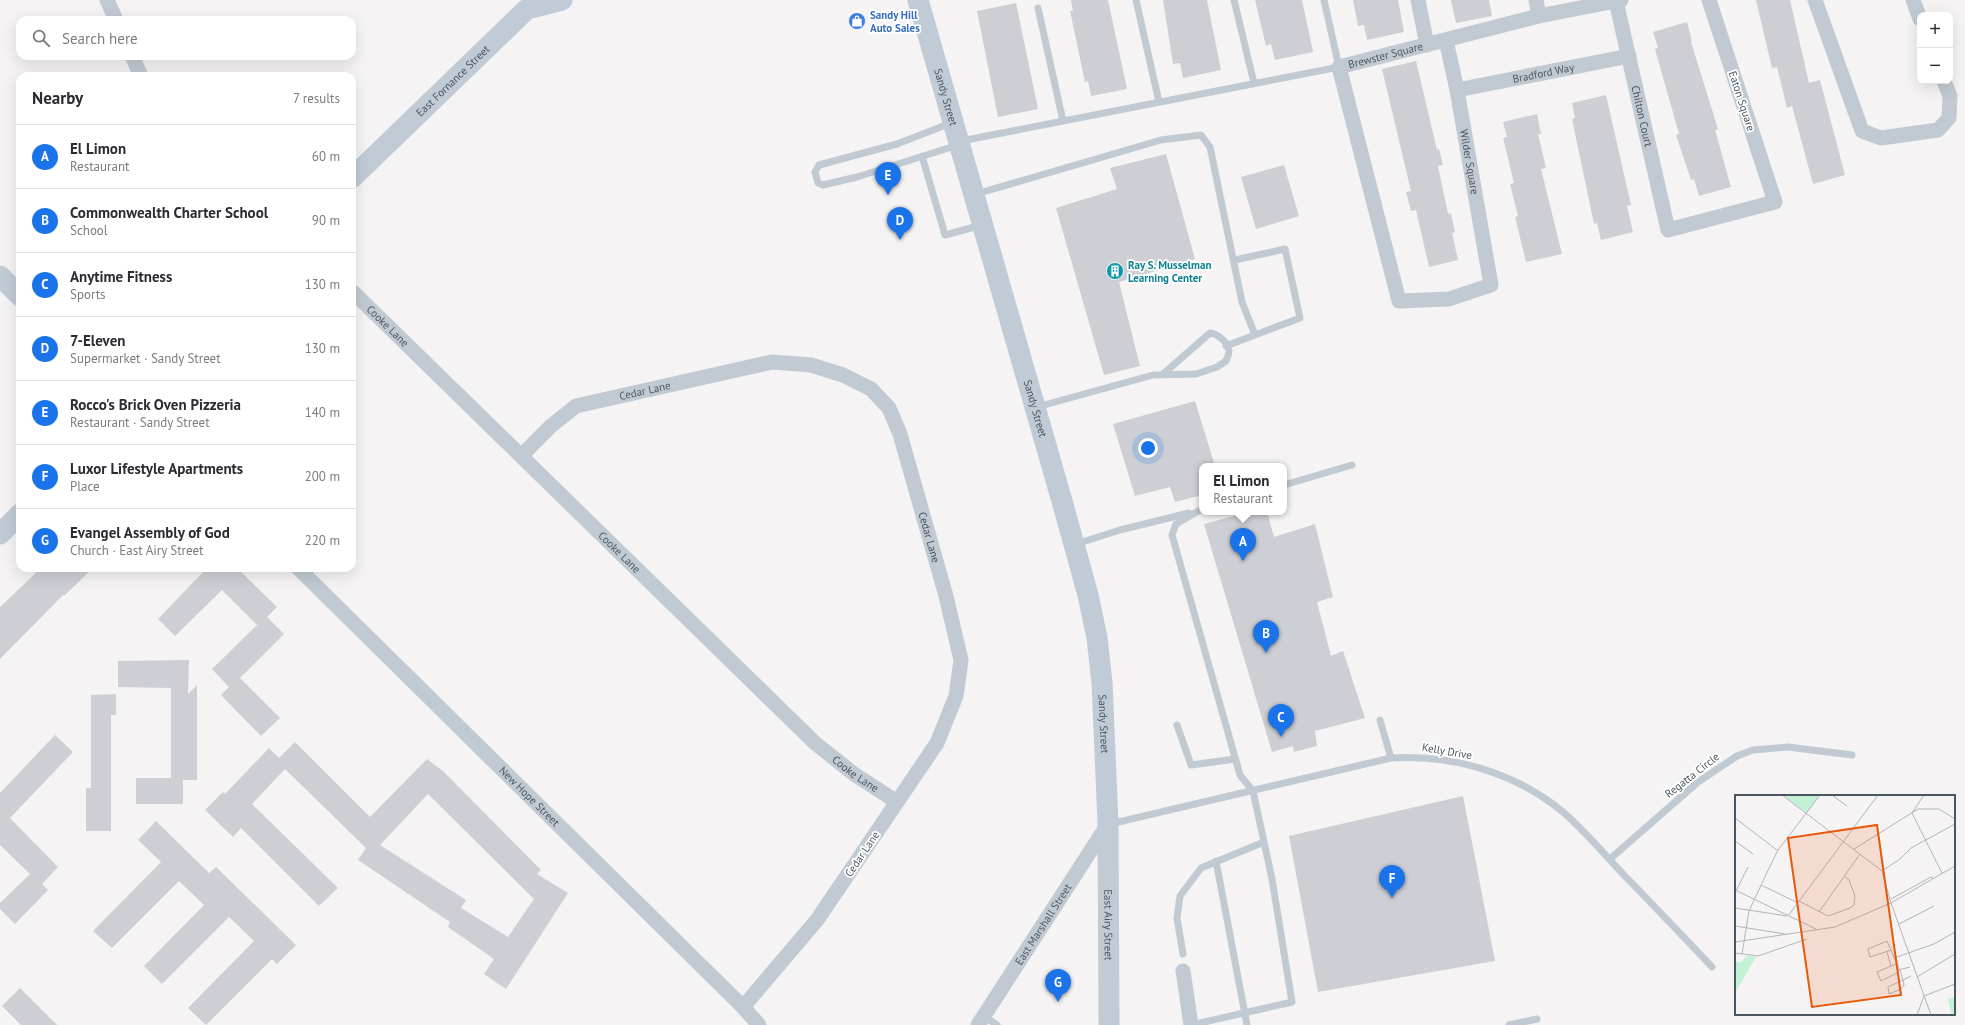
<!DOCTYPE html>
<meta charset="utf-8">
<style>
body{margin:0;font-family:"PT Sans",sans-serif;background:#f7f7f7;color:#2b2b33}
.controls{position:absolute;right:12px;top:12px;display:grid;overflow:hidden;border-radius:8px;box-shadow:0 4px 16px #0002}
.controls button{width:36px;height:36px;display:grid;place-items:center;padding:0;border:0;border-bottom:1px solid #e1e1e2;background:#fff;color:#2b2b33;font:20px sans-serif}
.you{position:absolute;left:1148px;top:448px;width:14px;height:14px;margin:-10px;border:3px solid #fff;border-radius:50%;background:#1a73e8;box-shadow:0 0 0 6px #1a73e833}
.badge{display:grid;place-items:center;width:26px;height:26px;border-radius:50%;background:#1a73e8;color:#fff;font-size:13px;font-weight:700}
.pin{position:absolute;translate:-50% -33px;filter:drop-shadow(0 1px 2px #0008)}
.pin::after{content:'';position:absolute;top:21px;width:14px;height:12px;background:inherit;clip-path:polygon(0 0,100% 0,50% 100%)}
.popup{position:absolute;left:1199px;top:463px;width:88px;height:52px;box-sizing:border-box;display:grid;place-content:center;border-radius:8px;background:#fff;filter:drop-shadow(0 1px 3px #0005);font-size:13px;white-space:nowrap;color:#7c7c81}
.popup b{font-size:15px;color:#2b2b33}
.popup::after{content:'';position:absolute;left:50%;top:100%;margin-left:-8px;border:8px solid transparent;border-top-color:#fff}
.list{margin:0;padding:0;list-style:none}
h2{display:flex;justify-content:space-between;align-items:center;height:52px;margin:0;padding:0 16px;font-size:17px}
h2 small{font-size:13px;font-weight:400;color:#7c7c81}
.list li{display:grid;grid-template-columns:26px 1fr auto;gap:12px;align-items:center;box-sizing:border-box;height:64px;padding:0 16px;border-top:1px solid #e1e1e2}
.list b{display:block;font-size:15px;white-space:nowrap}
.list p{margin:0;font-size:13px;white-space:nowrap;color:#7c7c81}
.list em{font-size:13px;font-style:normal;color:#7c7c81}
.icon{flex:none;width:22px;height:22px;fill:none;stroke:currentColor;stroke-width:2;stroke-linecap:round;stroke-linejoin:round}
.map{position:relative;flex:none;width:1965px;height:1025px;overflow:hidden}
.search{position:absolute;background:#fff;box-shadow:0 4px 16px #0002;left:16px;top:16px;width:340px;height:44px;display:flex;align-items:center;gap:10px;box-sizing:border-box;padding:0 14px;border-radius:12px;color:#7c7c81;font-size:15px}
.panel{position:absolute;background:#fff;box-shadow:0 4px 16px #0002;left:16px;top:72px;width:340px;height:500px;border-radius:12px}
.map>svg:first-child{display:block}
.building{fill:#cdcfd5;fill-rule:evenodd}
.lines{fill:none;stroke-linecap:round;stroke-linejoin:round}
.lane{stroke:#c1cad2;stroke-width:7}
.street{stroke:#c1cad2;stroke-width:15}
.secondary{stroke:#c1cbd6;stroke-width:21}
.labels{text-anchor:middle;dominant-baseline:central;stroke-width:3.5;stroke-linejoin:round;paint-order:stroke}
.shop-label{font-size:11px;font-weight:bold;fill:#366cbe;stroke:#fff;text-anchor:start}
.street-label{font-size:11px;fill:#4a5661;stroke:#fff}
.culture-label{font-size:11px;font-weight:bold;fill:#0d838f;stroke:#fff;text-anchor:start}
.inset-road{fill:none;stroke:#b1b4b9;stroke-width:1}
.view{fill:#e8590c;fill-opacity:0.15;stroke:#e8590c;stroke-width:2}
.inset-edge{fill:none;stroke:#4a5661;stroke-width:2}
</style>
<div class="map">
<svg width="1965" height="1025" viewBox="0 0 1965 1025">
<rect width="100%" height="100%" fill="#f5f3f3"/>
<!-- building -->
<path class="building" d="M1071,0H1108L1127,89L1091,96L1088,81L1085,82L1070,11H1073Z
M1163,0H1207L1221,70L1183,78L1180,63L1173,64Z
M1255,0H1302L1313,52L1275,60L1271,44L1266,46Z
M1353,0H1398L1404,32L1367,40L1364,25L1358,26Z
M1451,0H1489L1492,16L1456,23Z
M1756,0H1790L1809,83L1820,80L1845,175L1813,184L1792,106L1787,108L1777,67L1772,68Z
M1016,3L1038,109L998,117L977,11Z
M1687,22L1692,41L1691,42L1718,129L1715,130L1731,187L1699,196L1694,179L1691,180L1676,135L1679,134L1655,49L1658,48L1653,32Z
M1416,61L1437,150L1439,149L1443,165L1438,166L1448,214L1451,213L1455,232L1452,233L1458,260L1429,267L1416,210L1411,211L1406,192L1411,191L1382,69Z
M1606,95L1631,205L1627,206L1633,232L1601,240L1597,223L1594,224L1572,119L1575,118L1572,103Z
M1537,114L1541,134H1538L1546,168L1541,169L1562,254L1526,262L1515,217L1518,216L1510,184L1514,183L1503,138L1507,137L1503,122Z
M1166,154L1195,259L1119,282L1140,366L1104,375L1056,208L1117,189L1110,168Z
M1284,165L1299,216L1256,229L1241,177Z
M1195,401L1215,466H1202V495L1175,502L1170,487L1135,496L1113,424Z
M1249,512H1267L1274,537L1315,524L1333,597L1317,602L1331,656L1343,651L1365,718L1315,731L1317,746L1294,752L1293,746L1272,752L1204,524Z
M41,568H93L64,596L63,595L0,659V607Z
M207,568H237L277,607L267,617L284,634L240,678L280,718L261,736L221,695L229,687L212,669L257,625L222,590L175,636L158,619Z
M189,660L188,694L197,685V780H183V804H136V778H171V688L118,687V661Z
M116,694V715H111V831H86V788H91V695Z
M55,735L73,752L10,818L58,867L42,884L48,890L15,924L0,909V903L30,874L0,845V793Z
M295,742L370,817L427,759L444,772L541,870L537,874L568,893L506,989L484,974L494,959L448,927L450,922L358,860L366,848L285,769L252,804L338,888L319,906L241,828L233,837L205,810L223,792L225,794L269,748L279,758ZM428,794L534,899L508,937L461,908L466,900L380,845Z
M1463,796L1495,961L1318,992L1289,836Z
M156,821L209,873L216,867L296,945L277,964L272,959L206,1025L188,1008L254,941L229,917L162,984L144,966L204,905L179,881L112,948L93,931L161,862L138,840Z
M20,988L57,1025H21L2,1006Z"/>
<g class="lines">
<!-- lane -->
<path class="lane" d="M1136,0L1159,102
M1234,0L1254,83
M1038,8L1063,121
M951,123L897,144L819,165L815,172L818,183L823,185L857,177L958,145
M961,141L1339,67L1324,0
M922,156L945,235L982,225
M976,194L1161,140L1201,135L1210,147L1242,302L1255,335
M1226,346L1300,318L1285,249L1235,260
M1037,407L1153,375L1196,374L1217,367L1226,361C1227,358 1229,354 1229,351C1228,342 1218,334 1210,333L1162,375
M1284,485L1352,465
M1076,544L1120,530L1189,513
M1380,720L1391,758
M1177,725L1191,765L1235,759
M1110,824L1391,758C1452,754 1516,773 1563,812C1585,831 1604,854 1624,875C1653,905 1683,936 1712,967
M1610,859L1698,782L1737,756L1753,750L1788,747L1852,755
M1216,861L1247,1025
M1183,954L1177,918L1180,896L1201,868L1264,842
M984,1016L997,1025
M1191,1025L1292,1002L1272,879L1253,791L1240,775L1172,535L1176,524L1202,509
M1509,1025L1537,1019"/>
<!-- street -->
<g class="street">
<path d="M107,0L116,20"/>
<path d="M1418,0L1427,45"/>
<path d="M1536,0L1539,16"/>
<path d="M1815,0L1862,131L1881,138L1938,130L1949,118L1950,96L1944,81"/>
<path d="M1913,0L1920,19"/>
<path id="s1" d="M1616,1L1668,230L1775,202L1709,0"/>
<path id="s2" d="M1446,40L1457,90L1491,285L1449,299L1399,301L1339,67L1539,16L1621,0"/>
<path d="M132,56L141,76"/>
<path id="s3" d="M1457,90L1629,56"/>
<path id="s4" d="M352,291L815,743L854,774L897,802"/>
<path id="s5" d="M521,456L551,426L576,406L772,362L811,365L843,375L871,389L889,408L900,434L946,596L961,660L956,696L937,743L817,920L743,1007"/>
<path id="s6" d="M298,568L743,1007L759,1025"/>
<path d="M1183,971L1191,1025"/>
<path id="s7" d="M978,1025L1108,824"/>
</g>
<!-- secondary -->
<g class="secondary">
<path id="s8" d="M918,0L1062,501L1088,595L1097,638L1102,682L1108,824L1109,1025"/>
<path id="s9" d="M352,178L527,9L562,0"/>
<path d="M0,276L20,296"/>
<path d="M0,534L20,514"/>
</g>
</g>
<!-- icons -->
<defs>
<g id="shop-disc" transform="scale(0.9)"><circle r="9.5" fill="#3f7fe0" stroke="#fff"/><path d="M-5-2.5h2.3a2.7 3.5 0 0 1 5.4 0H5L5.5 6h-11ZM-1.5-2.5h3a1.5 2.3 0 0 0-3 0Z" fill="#fff"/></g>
<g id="building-disc" transform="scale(0.9)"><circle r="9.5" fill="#0f9aa8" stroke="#fff"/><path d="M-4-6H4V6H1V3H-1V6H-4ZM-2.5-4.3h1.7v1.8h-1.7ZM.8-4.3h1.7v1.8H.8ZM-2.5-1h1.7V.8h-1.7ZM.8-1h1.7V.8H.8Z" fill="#fff"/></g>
</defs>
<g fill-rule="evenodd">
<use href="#shop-disc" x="857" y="21"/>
<use href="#building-disc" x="1115" y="271"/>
</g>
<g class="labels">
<!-- shop labels -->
<g class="shop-label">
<text x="870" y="15">Sandy Hill<tspan x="870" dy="13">Auto Sales</tspan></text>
</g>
<!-- street labels -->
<g class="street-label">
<text stroke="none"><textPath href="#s2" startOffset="633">Brewster Square</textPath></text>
<text stroke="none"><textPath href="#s3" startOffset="88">Bradford Way</textPath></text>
<text stroke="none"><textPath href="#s9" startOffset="140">East Fornance Street</textPath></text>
<text stroke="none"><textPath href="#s8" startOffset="101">Sandy Street</textPath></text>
<text transform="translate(1742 101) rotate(72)">Eaton Square</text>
<text stroke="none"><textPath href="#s1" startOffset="118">Chilton Court</textPath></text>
<text stroke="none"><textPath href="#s2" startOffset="124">Wilder Square</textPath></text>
<text stroke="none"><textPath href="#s4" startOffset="50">Cooke Lane</textPath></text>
<text stroke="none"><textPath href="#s5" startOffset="145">Cedar Lane</textPath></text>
<text stroke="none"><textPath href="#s8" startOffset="425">Sandy Street</textPath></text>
<text stroke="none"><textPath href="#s5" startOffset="541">Cedar Lane</textPath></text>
<text stroke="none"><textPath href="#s4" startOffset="374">Cooke Lane</textPath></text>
<text stroke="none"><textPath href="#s8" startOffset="749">Sandy Street</textPath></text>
<text transform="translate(1447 751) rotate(10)">Kelly Drive</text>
<text stroke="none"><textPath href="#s4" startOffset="698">Cooke Lane</textPath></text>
<text transform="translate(1692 775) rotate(-38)">Regatta Circle</text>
<text stroke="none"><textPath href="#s6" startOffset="325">New Hope Street</textPath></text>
<text transform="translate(862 854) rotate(-56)">Cedar Lane</text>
<text stroke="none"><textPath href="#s7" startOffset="120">East Marshall Street</textPath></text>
<text stroke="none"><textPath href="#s8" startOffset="950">East Airy Street</textPath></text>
</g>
<!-- culture labels -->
<g class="culture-label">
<text x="1128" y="265">Ray S. Musselman<tspan x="1128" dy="13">Learning Center</tspan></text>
</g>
</g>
<!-- overview -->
<g transform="translate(1735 795)">
<rect width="220" height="220" fill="#f5f3f3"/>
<path d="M48,0H84L72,18ZM11,161L21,162L0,198V167H7ZM220,202V220H213L216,218L213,204Z" fill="#c3f1d5"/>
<path class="inset-road" d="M47,0L147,76L156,108M97,0L112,11M189,0L177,18L207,78M0,23L42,55M0,46L18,59M119,54L183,14H204L220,24M147,76L165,64L176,53L220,29M26,90L63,108M0,95L81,134M1,96L13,72M156,104L196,82L198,83M64,106L93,121L115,113L119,110L120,101L114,85L109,81M156,108L196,220M0,113L52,121M84,117L125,59M53,121L143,0M164,129L199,111M0,131L50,139M0,147L100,132L156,108L220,71M156,155L135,162L133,154L152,146L166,178L168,185L169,190L166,194L154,199L153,192L168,185L176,181M152,157L156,171M0,158L23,161L72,144M7,159L14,116L36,69L43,55L85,0M159,163L199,149L220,137M161,169L142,177L146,186L164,177M163,175L175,172M182,182L220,159M182,220L189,201L220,189"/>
<path class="view" d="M142,30L166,200L77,212L53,43Z"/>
<rect width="220" height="220" class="inset-edge"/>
</g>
</svg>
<div class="controls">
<button>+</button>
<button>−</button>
</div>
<div class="you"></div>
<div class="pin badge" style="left:1243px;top:561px">A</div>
<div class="popup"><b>El Limon</b>Restaurant</div>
<div class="pin badge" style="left:1266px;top:653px">B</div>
<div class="pin badge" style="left:1281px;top:737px">C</div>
<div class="pin badge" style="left:900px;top:240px">D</div>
<div class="pin badge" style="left:888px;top:195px">E</div>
<div class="pin badge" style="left:1392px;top:898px">F</div>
<div class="pin badge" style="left:1058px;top:1002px">G</div>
<div class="search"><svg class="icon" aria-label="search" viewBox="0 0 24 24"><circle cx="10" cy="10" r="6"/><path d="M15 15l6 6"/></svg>Search here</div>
<section class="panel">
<h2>Nearby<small>7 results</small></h2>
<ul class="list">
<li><span class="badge">A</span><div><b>El Limon</b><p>Restaurant</p></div><em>60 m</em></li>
<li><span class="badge">B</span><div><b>Commonwealth Charter School</b><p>School</p></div><em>90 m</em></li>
<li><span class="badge">C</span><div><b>Anytime Fitness</b><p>Sports</p></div><em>130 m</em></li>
<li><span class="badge">D</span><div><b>7-Eleven</b><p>Supermarket · Sandy Street</p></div><em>130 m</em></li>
<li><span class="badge">E</span><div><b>Rocco's Brick Oven Pizzeria</b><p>Restaurant · Sandy Street</p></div><em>140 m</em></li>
<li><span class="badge">F</span><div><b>Luxor Lifestyle Apartments</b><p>Place</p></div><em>200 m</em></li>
<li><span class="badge">G</span><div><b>Evangel Assembly of God</b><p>Church · East Airy Street</p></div><em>220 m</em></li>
</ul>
</section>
</div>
